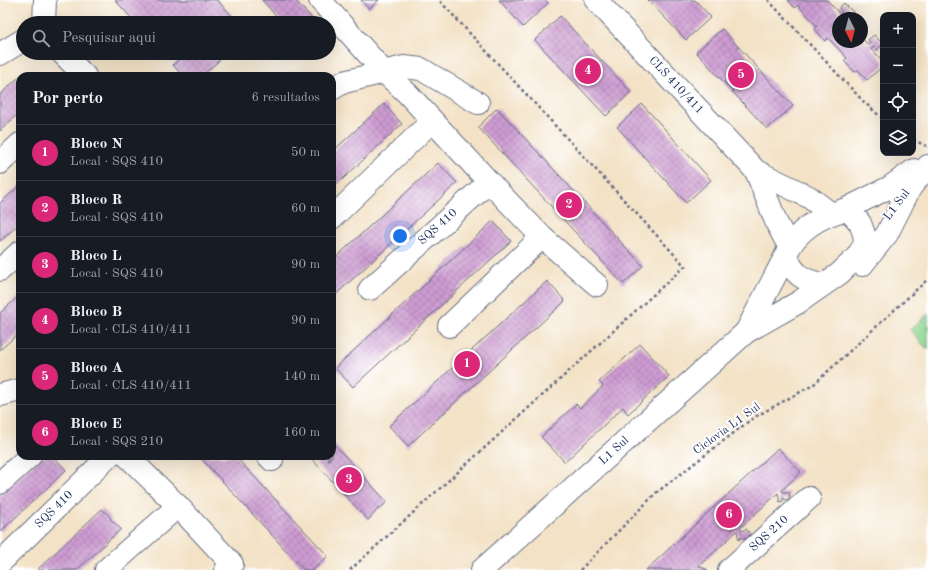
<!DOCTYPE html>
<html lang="pt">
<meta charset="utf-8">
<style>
body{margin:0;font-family:"Old Standard TT",serif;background:#20242c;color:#f1f3f6}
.controls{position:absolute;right:12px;top:12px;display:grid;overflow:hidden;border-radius:8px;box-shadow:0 4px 16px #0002}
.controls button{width:36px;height:36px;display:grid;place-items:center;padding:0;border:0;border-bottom:1px solid #363941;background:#171b24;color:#f1f3f6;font:20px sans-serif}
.compass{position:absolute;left:832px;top:12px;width:36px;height:36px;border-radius:50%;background:#171b24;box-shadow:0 4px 16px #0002;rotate:174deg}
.you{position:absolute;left:400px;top:236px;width:14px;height:14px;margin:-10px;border:3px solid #fff;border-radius:50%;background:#1a73e8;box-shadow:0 0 0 6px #1a73e833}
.badge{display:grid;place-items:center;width:26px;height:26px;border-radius:50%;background:#db2777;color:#fff;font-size:13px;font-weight:700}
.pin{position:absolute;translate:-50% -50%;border:2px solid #fff;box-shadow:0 1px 4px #0006}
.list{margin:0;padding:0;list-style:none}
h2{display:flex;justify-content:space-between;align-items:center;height:52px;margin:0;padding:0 16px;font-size:17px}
h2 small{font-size:13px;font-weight:400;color:#9ea1a6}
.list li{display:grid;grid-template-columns:26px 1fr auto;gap:12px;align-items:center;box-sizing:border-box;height:56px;padding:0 16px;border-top:1px solid #363941}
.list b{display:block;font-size:15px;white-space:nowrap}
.list p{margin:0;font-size:13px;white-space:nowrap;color:#9ea1a6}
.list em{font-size:13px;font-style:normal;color:#9ea1a6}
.icon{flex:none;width:22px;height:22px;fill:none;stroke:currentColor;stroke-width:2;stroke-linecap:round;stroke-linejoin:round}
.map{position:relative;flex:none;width:928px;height:570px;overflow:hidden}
.search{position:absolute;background:#171b24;box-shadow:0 4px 16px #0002;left:16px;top:16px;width:320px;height:44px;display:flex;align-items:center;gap:10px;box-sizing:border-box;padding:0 14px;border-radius:22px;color:#9ea1a6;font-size:15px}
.panel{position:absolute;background:#171b24;box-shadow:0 4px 16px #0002;left:16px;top:72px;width:320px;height:388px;border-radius:12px}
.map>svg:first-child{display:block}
.garden{fill:#8ed58f;stroke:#548276}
.building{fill:url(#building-cross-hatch)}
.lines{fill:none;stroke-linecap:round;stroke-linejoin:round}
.minor-casing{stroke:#676e82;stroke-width:24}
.path{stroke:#676e82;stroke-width:2.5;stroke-dasharray:3 3;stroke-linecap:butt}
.minor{stroke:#fff;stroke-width:22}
.labels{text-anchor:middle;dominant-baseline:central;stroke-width:3.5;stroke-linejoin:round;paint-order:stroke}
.street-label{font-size:12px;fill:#1b2f5e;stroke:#fff}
</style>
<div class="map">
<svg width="928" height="570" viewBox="0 0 928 570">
<defs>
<pattern id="building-cross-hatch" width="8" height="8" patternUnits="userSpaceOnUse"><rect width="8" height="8" fill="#ce9cd2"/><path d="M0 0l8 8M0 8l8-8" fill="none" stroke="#a680ae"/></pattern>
</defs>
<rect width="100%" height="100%" fill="#fff"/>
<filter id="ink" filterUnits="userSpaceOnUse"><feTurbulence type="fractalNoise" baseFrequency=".025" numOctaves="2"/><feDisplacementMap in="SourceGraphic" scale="8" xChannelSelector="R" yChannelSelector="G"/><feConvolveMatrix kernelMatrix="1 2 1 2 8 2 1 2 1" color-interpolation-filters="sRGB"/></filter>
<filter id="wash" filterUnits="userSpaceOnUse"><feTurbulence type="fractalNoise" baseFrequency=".012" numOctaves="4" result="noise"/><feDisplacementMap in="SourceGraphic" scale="16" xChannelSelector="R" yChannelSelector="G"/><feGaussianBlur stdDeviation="0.9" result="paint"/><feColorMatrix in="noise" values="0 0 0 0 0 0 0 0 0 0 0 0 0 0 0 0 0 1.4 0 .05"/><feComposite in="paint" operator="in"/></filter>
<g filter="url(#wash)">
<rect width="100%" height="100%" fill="#f3e2c6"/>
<!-- garden -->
<path class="garden" d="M928,314V350L910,330Z"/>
<g id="blocks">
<!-- building -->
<path class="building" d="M115,0H217L239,23H136Z
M262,0H295L316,23H282Z
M361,0H379L369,9Z
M499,0H545L548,3L523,27Z
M648,0H695L711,17L686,40Z
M788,0H827L840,14L842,12L839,8L844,3L854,13L848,18L846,16L844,18H838V42H862V38L868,45L870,42L868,40L874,35L883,44L877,50L874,47L871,49L883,61V66L867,80L858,70L855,72L844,61L847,58L828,38L825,41L815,29L817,26L798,5L795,8Z
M560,16L631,92L606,116L535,40Z
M722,29L793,106L767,129L696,52Z
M186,53H227L202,76H183L173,65Z
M26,71L30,76H20V112L0,131V95L8,87Z
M384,104L402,124L332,189V152Z
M642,104L711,180L686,203L617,127Z
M497,108L643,266L623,284L478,127Z
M438,163L457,183L332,298V261Z
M20,185V223L0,241V203Z
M493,221L511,241L353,387L335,368Z
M547,281L565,301L408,446L389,426Z
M20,295V332L0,350V313Z
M640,344L669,376L628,414L623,407L565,462L541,437L576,404L580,408L603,386L599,382Z
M332,442L387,502L380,509L379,508L368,520L309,456H330L327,459L329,460L332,456Z
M778,448L801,472L782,490L783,492H789L790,498L786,500L783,498V501L780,502L778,493L740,528L742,531L746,529L748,531L750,534L748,538L744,539L741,537L739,540L737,531L699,566L708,570H646Z
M42,456H53L66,470L0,532V495Z
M199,456H235L328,556L313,570H304Z
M102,509L111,518L110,519L121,529L77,570H37Z"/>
</g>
</g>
<g filter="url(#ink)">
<use href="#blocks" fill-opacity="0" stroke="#676e82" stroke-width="1"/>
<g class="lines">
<!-- minor casing -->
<g class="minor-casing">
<g id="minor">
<path d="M320,0L384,72L404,67L421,69L478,103"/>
<path id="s1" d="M596,0L756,171L809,197L830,213"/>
<path d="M44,23L45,0"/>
<path d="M62,53L85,76"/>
<path d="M0,54L23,40"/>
<path d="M332,89L344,82L384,72L407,93L489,182L370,289"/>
<path d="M0,163L20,144"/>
<path d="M756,171L777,224L789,246"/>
<path d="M901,199L928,166"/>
<path d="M844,210L890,187L914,170"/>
<path d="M332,218L432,121"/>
<path d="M542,237L597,285"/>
<path d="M862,265L887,234L910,188"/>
<path d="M0,270L20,252"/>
<path d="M449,326L542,237L489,182"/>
<path d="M746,332L786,255"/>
<path d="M0,395L20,390"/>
<path d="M127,456L178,506L232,564L226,570"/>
<path d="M268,456L272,460"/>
<path d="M0,483L30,456"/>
<path id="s2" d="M0,563L109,456"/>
<path d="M106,570L178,506"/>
<path id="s3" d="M482,570L746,332L799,302L839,274L856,258L865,244L864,234L860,223L852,214L844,210C820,216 795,231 786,255C793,274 803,281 823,284"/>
<path id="s4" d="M729,570L809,498"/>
</g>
</g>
<!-- path -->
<path class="path" d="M768,0L864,102L883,119
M913,140L927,146
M350,570L685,266L439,0
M580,570L656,493L753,418L813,385L928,279"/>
<!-- minor -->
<use href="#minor" class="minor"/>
</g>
</g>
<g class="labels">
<!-- street labels -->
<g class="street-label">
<text stroke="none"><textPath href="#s1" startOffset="117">CLS 410/411</textPath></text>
<text transform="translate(897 205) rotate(-53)">L1 Sul</text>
<text transform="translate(438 227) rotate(-42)">SQS 410</text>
<text transform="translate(727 429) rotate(-36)">Ciclovia L1 Sul</text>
<text stroke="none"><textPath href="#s3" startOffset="178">L1 Sul</textPath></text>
<text stroke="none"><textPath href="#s2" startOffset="76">SQS 410</textPath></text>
<text stroke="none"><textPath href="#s4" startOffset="54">SQS 210</textPath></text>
</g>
</g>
</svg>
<div class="controls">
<button>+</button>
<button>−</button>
<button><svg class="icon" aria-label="locate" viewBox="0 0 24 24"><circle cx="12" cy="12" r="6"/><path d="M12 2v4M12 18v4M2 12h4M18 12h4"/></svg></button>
<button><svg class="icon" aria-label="layers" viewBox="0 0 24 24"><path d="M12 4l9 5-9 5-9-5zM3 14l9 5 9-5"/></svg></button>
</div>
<svg class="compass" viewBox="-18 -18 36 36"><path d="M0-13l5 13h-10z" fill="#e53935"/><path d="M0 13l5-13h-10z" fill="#9ea1a6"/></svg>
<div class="you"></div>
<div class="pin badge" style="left:467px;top:364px">1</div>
<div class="pin badge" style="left:569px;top:205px">2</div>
<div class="pin badge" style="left:349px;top:480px">3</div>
<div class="pin badge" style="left:588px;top:71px">4</div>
<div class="pin badge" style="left:741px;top:75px">5</div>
<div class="pin badge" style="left:729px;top:515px">6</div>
<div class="search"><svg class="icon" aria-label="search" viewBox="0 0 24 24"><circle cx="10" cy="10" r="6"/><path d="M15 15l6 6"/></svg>Pesquisar aqui</div>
<section class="panel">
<h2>Por perto<small>6 resultados</small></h2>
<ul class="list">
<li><span class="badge">1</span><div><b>Bloco N</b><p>Local · SQS 410</p></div><em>50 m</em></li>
<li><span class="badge">2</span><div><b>Bloco R</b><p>Local · SQS 410</p></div><em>60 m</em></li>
<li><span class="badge">3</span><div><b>Bloco L</b><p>Local · SQS 410</p></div><em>90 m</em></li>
<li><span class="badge">4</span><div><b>Bloco B</b><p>Local · CLS 410/411</p></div><em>90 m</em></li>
<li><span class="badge">5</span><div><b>Bloco A</b><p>Local · CLS 410/411</p></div><em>140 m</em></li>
<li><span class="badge">6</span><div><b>Bloco E</b><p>Local · SQS 210</p></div><em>160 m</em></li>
</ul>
</section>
</div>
